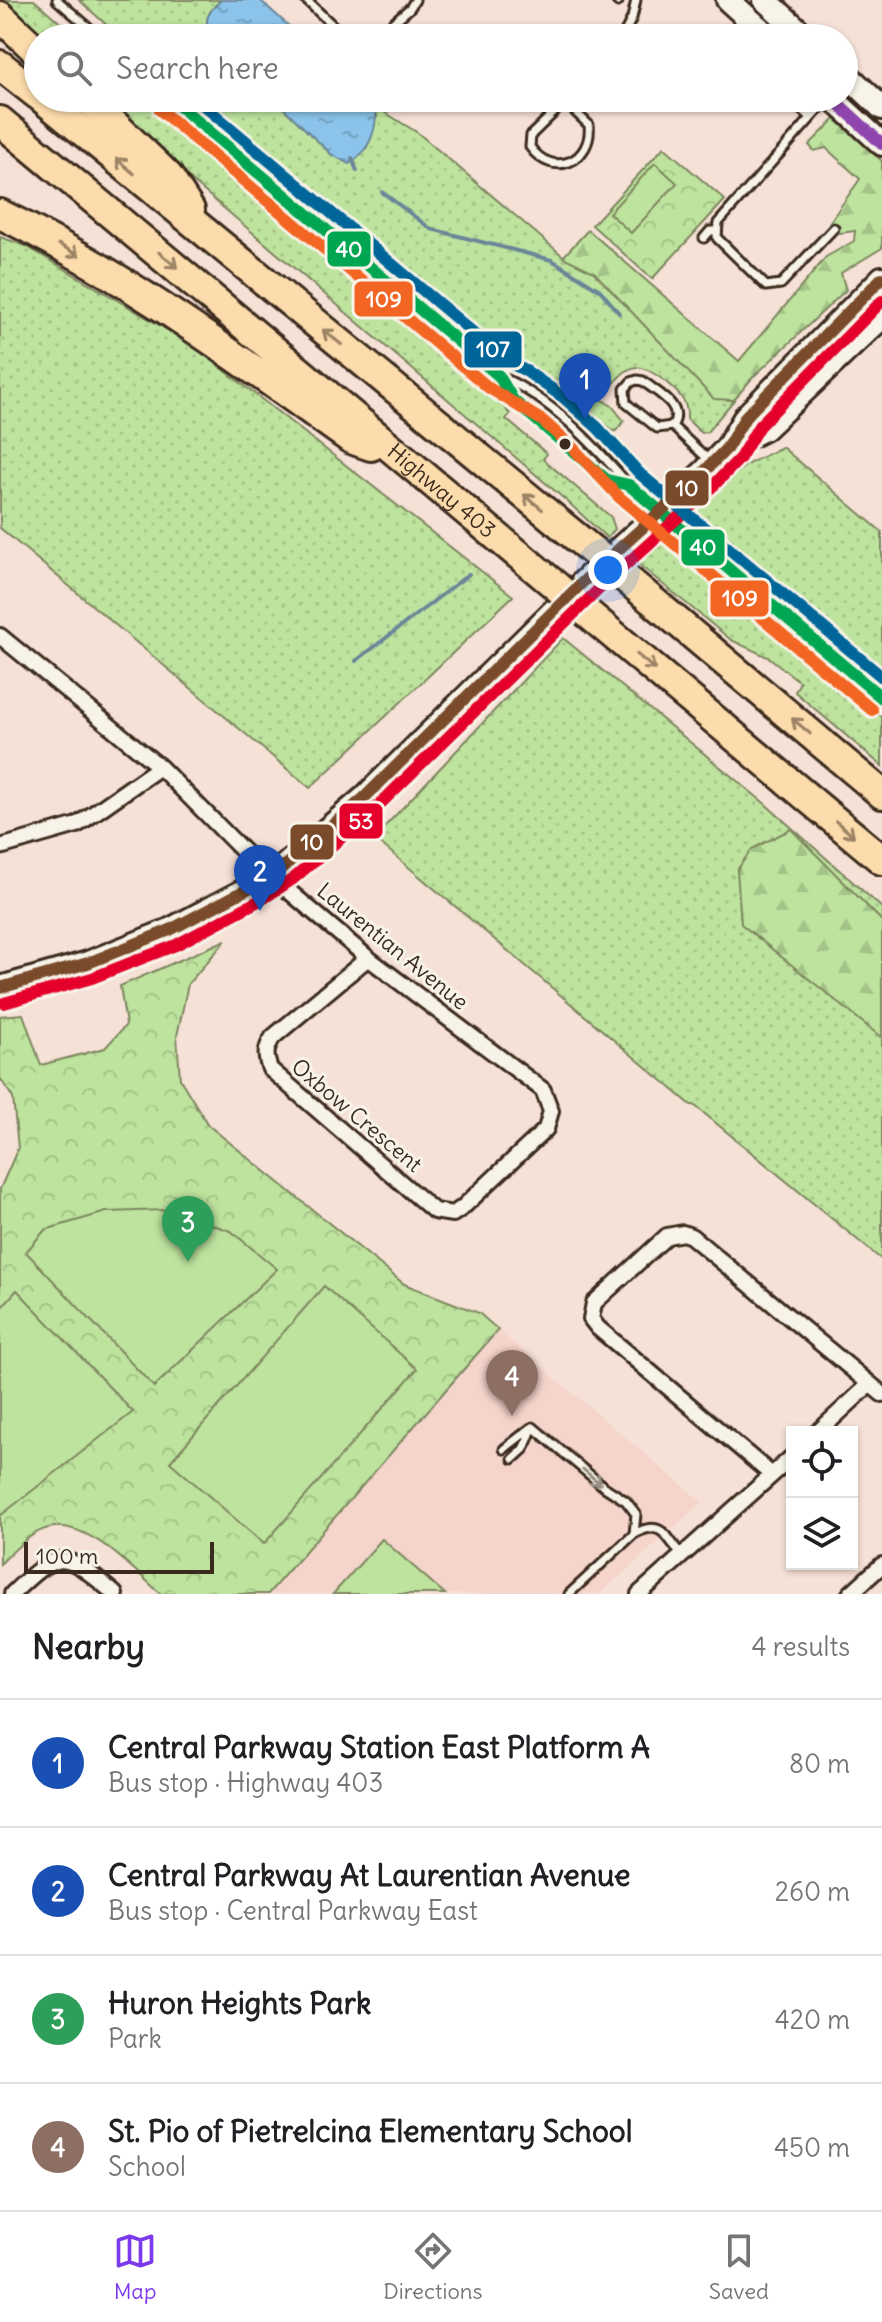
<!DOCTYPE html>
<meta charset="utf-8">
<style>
body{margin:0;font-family:Delius,sans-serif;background:#f2f2f2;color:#202124}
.controls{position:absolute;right:24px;bottom:24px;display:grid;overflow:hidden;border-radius:0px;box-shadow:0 2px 6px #0004}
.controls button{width:72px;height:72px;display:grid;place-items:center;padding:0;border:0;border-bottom:2px solid #e0e0e0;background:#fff;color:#202124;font:40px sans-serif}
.scale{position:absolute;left:24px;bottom:20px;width:190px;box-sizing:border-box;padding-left:8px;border:4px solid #3b2a1e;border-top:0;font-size:22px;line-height:28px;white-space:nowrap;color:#3b2a1e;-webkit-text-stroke:6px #f7f3e8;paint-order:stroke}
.you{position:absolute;left:608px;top:570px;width:28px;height:28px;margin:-20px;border:6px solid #fff;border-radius:50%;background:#1a73e8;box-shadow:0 0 0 12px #1a73e833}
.badge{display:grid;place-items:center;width:52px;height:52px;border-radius:50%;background:#7c3aed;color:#fff;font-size:26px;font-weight:700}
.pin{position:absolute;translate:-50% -66px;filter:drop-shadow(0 2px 4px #0008)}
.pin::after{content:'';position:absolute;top:42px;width:28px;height:24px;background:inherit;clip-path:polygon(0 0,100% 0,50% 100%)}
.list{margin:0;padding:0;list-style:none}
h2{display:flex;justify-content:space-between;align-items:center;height:104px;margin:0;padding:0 32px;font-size:34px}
h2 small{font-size:26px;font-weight:400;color:#757577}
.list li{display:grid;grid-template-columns:52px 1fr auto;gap:24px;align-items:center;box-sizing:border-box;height:128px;padding:0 32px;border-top:2px solid #e0e0e0}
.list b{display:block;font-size:30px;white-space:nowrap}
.list p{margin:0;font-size:26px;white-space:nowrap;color:#757577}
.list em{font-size:26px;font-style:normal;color:#757577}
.icon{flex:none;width:44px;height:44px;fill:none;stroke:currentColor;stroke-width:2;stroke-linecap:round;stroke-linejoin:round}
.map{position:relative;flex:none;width:882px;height:1594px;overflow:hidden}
.search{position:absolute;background:#fff;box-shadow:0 2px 6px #0004;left:24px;right:24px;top:24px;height:88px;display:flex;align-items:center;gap:20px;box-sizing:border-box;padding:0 28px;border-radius:44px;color:#757577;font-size:30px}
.sheet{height:616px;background:#fff}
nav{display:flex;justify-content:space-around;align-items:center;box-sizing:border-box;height:112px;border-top:2px solid #e0e0e0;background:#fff;font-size:22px;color:#757577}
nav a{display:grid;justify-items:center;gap:4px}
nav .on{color:#7c3aed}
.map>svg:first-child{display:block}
.built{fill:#f5d4cb}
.grass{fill:url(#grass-dots);stroke:#7c865e;stroke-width:2}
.forest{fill:url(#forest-firs);stroke:#7c865e;stroke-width:2}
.park{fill:url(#park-crowns);stroke:#7c865e;stroke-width:2}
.garden{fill:#bee39e;stroke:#7c865e;stroke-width:2}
.water{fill:url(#water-ripples);stroke:#6b8698;stroke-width:2}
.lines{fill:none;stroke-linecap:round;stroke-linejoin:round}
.stream{stroke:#6b8698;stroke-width:4}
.lane-casing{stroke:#3b2a1e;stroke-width:13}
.street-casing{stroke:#3b2a1e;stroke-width:20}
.secondary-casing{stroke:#3b2a1e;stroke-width:28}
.highway-casing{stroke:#3b2a1e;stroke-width:34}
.lane{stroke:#f7f3e8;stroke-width:7}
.street{stroke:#f7f3e8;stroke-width:14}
.secondary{stroke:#f7f3e8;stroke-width:22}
.highway{stroke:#fcdcac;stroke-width:28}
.lane-bridge-casing{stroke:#3b2a1e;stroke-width:13;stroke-linecap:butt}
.highway-bridge-casing{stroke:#3b2a1e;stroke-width:34;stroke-linecap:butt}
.lane-bridge{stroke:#f7f3e8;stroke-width:7}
.highway-bridge{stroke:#fcdcac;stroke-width:28}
.bus-1-casing{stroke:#f7f3e8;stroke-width:18}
.bus-2-casing{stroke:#f7f3e8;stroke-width:18}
.bus-3-casing{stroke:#f7f3e8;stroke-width:18}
.bus-4-casing{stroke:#f7f3e8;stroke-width:18}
.bus-5-casing{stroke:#f7f3e8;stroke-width:18}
.bus-6-casing{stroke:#f7f3e8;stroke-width:18}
.bus-1{stroke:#00a651;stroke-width:12}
.bus-2{stroke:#7a4b2a;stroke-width:12}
.bus-3{stroke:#e4002b;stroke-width:12}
.bus-4{stroke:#f26522;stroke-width:12}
.bus-5{stroke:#069;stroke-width:12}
.bus-6{stroke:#8e44ad;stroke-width:12}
.oneway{stroke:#9c8365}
.oneway2{stroke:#998e83}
.bus-dot{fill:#3b2a1e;stroke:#f7f3e8;stroke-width:3}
.labels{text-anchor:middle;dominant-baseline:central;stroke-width:6;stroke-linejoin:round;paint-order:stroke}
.street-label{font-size:22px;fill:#3b2a1e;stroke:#f7f3e8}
.line-badge{stroke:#f7f3e8;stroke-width:3}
.badge-label{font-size:22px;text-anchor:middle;font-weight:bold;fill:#fff}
</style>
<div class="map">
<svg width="882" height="1594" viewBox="0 0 882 1594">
<defs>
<pattern id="grass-dots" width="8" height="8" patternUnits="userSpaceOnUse" patternTransform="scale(2)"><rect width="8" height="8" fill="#bee39e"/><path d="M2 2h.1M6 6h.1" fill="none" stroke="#a4c388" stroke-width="1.8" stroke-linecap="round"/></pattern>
<pattern id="forest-firs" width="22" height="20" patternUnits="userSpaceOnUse" patternTransform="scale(2)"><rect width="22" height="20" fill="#bee39e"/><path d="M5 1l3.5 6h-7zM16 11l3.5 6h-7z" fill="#a4c388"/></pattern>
<pattern id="park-crowns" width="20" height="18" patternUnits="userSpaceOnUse" patternTransform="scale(2)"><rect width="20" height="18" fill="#bee39e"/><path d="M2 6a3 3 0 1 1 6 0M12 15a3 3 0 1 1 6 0" fill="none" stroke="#a4c388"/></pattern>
<pattern id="water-ripples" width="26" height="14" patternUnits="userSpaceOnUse" patternTransform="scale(2)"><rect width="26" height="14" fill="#8bc3ea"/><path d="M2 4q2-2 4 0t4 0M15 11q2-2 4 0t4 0" fill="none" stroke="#739fbd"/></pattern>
</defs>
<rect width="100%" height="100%" fill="#f6e1d7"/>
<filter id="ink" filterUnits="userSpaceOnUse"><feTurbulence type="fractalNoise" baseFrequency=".0125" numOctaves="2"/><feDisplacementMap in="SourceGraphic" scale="16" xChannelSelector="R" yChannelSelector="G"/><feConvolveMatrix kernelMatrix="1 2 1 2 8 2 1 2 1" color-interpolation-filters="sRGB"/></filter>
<g filter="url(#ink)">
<!-- built -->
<path class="built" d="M498,1330L702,1502L600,1594H268Z"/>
<!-- grass -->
<path class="grass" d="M0,0H34L78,38H38Z
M79,0H221C207,13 203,20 211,38H121Z
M101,98H149L485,383L510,414L506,419L547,454L543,459L611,517L615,529L607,538L569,503L150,145Z
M190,98H273L331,154L344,160L377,117L376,107L418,133L563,256L594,272L714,398L734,400L707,432L701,433L687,419C688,400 679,394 666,382C644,365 631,359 613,385L607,382L596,396L612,406L624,421L615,432L586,408L584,410L542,375L498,359Z
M0,237L26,246L191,344L513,596L310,788L0,528Z
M782,447L882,532V680L687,516L746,465Z
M666,534L882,717V766L795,692L800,682L770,658L731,640L637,563Z
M563,638L763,802L882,908V1260L694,1105H691L374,838Z"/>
<!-- forest -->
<path class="forest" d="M835,119L882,161V248L841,273L846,290L753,377L734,400L714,399L594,272L563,257L588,230L739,361L826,257L854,241L855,231L840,233L829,223L860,179L826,148L814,151L809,145Z
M791,829L882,921V1038L741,924L737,870L752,849Z"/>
<!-- park -->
<path class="park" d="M664,147L725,200L652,279L592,225Z
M226,940L188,984L177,1036L180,1079L208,1125L404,1284L479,1313L498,1330L268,1594H161C133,1570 85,1515 45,1529C27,1535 14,1551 0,1564V1189L18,1148L13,1098L0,1078V1016L23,1014L41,1065L105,1048L126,1025L120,986Z"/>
<!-- garden -->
<path class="garden" d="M655,163L677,183L631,233L609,213Z
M167,1210L231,1231L277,1269L154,1387L26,1252L45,1230L106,1212Z
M324,1286L417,1369L264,1544L170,1462Z
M17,1290L133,1412L0,1516V1309Z
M382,1539L445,1594H333Z"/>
<!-- water -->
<path class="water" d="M221,0H260L302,38H211C203,20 207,13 221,0Z
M273,98H367L376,107C377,129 370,152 349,164L331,154Z"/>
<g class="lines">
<!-- stream -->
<path class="stream" d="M352,158L357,171
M382,192L431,229L552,260L600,290L619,313
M356,661L469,574"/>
<!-- lane casing -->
<g class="lane-casing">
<path id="lane" d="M57,0L101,38
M306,0L346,38
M616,0L618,2
M375,38L410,8L415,0
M622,38L632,18L636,0
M170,98L499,376C550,397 593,444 629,485
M788,98L811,118
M827,100L718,223L717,238L766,286L781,284L834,228
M565,102L589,125C593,160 554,180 530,147L531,135L569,98
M704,238L710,231H716
M499,376L513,400L588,464L607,480L627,485
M637,380L643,381C656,392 686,406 672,426L657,428L626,403L625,389L631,382Z
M672,426L709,460
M700,544L882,698
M533,1427L603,1486L626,1501L636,1514L634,1534
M504,1449L531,1428
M513,1459L524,1449L533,1427
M569,1594L634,1534C662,1519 666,1536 681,1555"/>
</g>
<!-- street casing -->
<g class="street-casing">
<path id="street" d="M0,636L160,767L252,860L368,958L543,1090L551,1111L546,1129L462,1208L453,1214L434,1211L270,1069C265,1056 265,1049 273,1037L368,958
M0,847L77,825L160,767
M818,1432L870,1384
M772,1475L598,1328L591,1319L594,1303L667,1236L683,1233L691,1236L882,1394
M12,1594C61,1546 65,1552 115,1594
M639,1594L792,1457
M850,1594L882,1565"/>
</g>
<!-- secondary casing -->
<g class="secondary-casing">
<path id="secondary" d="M728,0L770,38
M765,0L807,38
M844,72L882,108
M832,98L882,144
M728,447L764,429L882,317
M0,988L88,963L170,930L257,884L283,867L364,798L588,577L703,473L727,448L746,416L882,278"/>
</g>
<!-- highway casing -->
<g class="highway-casing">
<g id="highway">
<path d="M0,16L38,52"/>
<path d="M0,65L38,95"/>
<path d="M42,98L593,551"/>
<path d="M87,98L168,176L190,210"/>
<path id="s1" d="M0,121L556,586"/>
<path d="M0,214C126,275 237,358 351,439L371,446"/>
<path d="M623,576L882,794"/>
<path d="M586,612L882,860"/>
</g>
</g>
<!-- lane -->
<use href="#lane" class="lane"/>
<!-- street -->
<use href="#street" class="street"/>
<!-- secondary -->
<use href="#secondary" class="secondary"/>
<!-- highway -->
<use href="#highway" class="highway"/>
<!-- lane-bridge casing -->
<g class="lane-bridge-casing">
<path id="lane-bridge" d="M629,485L700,544"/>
</g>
<!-- highway-bridge casing -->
<g class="highway-bridge-casing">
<path id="highway-bridge" d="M593,551L623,576
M556,586L586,612"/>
</g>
<!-- lane-bridge -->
<use href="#lane-bridge" class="lane-bridge"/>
<!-- highway-bridge -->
<use href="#highway-bridge" class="highway-bridge"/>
<!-- bus-1 casing -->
<g class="bus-1-casing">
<path id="bus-1" d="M170,98L499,376L513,400L607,480L629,485L882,698"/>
</g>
<!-- bus-2 casing -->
<g class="bus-2-casing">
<path id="bus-2" d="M0,988L88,963L170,930L257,884L283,867L364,798L588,577L703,473L727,448L746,416L882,278"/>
</g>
<!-- bus-3 casing -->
<g class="bus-3-casing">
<path id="bus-3" d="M4,1003L92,978L176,945L264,898L293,879L375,809L599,589L715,484L740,458L759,426L882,301"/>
</g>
<!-- bus-4 casing -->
<g class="bus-4-casing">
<path id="bus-4" d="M160,110L489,388L543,421L574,449L619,497L872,710"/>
</g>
<!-- bus-5 casing -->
<g class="bus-5-casing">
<path id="bus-5" d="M195,98L508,362L526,371L563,397L597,427L640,474L882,677"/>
</g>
<!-- bus-6 casing -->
<g class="bus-6-casing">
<path id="bus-6" d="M832,98L882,144"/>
</g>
<!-- bus-1 -->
<use href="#bus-1" class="bus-1"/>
<!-- bus-2 -->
<use href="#bus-2" class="bus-2"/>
<!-- bus-3 -->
<use href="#bus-3" class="bus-3"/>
<!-- bus-4 -->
<use href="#bus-4" class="bus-4"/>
<!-- bus-5 -->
<use href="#bus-5" class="bus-5"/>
<!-- bus-6 -->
<use href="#bus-6" class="bus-6"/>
</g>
<!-- one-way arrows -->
<defs><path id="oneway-shaft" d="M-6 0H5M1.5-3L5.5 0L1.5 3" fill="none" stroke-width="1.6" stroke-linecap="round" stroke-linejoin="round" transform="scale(2)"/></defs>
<g class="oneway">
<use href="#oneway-shaft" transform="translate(125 166) rotate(-140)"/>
<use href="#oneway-shaft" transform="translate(69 250) rotate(29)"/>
<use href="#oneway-shaft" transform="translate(168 260) rotate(40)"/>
<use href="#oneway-shaft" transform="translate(332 337) rotate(-141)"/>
<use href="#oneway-shaft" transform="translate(533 502) rotate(-141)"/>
<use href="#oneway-shaft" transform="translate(646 662) rotate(40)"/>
<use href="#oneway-shaft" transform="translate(801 726) rotate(-140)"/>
<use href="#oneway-shaft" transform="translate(845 829) rotate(40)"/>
</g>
<use class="oneway2" href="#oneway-shaft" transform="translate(592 1477) rotate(41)"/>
</g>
<!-- markers -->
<circle class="bus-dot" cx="565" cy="444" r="7"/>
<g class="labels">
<!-- street labels -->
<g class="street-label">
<text stroke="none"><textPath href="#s1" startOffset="576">Highway 403</textPath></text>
<text transform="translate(393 946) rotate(39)">Laurentian Avenue</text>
<text transform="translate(357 1115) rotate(40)">Oxbow Crescent</text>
</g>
</g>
<g class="line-badge">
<rect x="326" y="230" width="46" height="38" rx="8" fill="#00a651"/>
<rect x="353" y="280" width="61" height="38" rx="8" fill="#f26522"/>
<rect x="463" y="330" width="60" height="39" rx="8" fill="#069"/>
<rect x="664" y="469" width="46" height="38" rx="8" fill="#7a4b2a"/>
<rect x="680" y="528" width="46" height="39" rx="8" fill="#00a651"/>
<rect x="709" y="579" width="61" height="39" rx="8" fill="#f26522"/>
<rect x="338" y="802" width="46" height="38" rx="8" fill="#e4002b"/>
<rect x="289" y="823" width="46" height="38" rx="8" fill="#7a4b2a"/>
</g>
<g class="badge-label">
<text x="349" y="257">40</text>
<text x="384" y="307">109</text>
<text x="493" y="357">107</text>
<text x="687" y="496">10</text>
<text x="703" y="555">40</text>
<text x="740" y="606">109</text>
<text x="361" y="829">53</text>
<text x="312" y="850">10</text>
</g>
</svg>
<div class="controls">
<button><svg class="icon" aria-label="locate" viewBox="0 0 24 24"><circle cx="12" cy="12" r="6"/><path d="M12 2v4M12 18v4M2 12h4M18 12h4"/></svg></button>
<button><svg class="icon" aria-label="layers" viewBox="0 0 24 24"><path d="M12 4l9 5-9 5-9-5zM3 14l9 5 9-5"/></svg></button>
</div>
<div class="scale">100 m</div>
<div class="you"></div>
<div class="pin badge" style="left:585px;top:419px;background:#1a4fb4">1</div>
<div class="pin badge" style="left:260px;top:911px;background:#1a4fb4">2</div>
<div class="pin badge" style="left:188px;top:1262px;background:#2e9e5b">3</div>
<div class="pin badge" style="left:512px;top:1416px;background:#8d6e63">4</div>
<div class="search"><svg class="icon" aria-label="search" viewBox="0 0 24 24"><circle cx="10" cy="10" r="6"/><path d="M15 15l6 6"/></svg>Search here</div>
</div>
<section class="sheet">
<h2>Nearby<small>4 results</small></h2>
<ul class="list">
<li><span class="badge" style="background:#1a4fb4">1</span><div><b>Central Parkway Station East Platform A</b><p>Bus stop · Highway 403</p></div><em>80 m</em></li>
<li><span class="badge" style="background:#1a4fb4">2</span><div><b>Central Parkway At Laurentian Avenue</b><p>Bus stop · Central Parkway East</p></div><em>260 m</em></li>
<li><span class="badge" style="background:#2e9e5b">3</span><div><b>Huron Heights Park</b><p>Park</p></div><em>420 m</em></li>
<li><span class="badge" style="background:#8d6e63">4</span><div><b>St. Pio of Pietrelcina Elementary School</b><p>School</p></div><em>450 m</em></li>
</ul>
</section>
<nav>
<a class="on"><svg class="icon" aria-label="map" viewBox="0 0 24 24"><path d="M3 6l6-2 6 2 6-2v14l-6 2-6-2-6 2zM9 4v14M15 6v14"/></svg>Map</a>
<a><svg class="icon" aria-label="directions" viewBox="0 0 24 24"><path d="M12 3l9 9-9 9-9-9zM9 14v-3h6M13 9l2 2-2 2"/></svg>Directions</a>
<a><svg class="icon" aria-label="saved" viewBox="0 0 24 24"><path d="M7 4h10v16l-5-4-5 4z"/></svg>Saved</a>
</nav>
